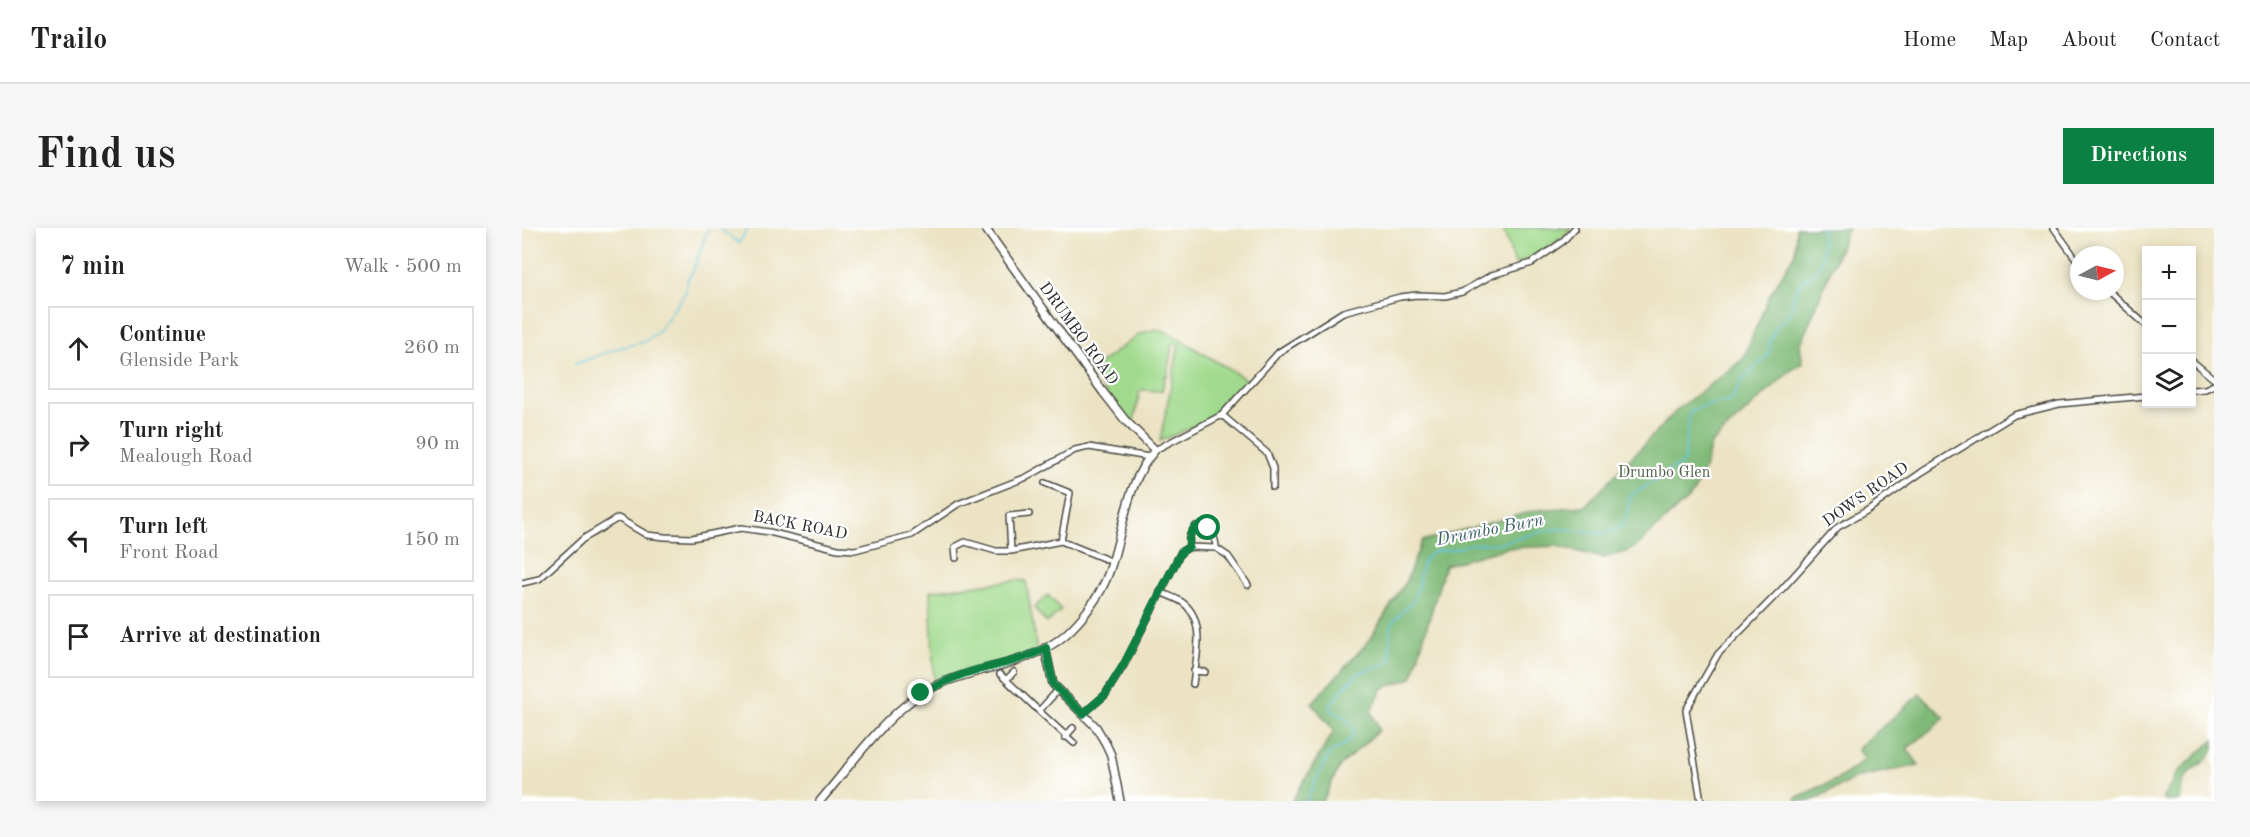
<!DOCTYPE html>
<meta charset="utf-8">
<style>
body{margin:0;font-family:"Old Standard TT",serif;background:#f6f6f6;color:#222}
.controls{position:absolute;right:18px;top:18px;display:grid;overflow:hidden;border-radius:0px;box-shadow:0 3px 9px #0003}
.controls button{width:54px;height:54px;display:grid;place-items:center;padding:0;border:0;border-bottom:2px solid #e0e0e0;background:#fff;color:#222;font:30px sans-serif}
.compass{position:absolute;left:1548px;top:18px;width:54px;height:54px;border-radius:50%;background:#fff;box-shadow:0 3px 9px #0003;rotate:83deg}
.stop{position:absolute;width:18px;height:18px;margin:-14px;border:4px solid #0b8043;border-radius:50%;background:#fff}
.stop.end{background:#0b8043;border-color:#fff;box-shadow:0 2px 6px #0008}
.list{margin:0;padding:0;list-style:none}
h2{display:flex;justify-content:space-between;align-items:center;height:78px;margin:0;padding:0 24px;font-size:26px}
h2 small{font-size:20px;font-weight:400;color:#767676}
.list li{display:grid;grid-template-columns:39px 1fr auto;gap:18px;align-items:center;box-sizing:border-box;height:84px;margin:0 12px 12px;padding:0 12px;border:2px solid #e0e0e0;border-radius:0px}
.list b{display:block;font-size:22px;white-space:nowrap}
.list p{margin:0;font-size:20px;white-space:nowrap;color:#767676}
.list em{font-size:20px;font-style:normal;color:#767676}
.icon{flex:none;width:33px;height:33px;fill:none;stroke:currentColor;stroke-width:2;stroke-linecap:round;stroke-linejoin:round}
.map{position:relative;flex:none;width:1692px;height:573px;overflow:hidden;border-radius:0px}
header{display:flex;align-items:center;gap:36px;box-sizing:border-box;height:84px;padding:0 30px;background:#fff;border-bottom:2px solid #e0e0e0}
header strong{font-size:28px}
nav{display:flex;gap:33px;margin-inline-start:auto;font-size:21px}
.intro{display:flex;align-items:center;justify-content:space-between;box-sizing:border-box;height:144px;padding:0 36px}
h1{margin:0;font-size:42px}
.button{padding:15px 27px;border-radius:0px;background:#0b8043;color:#fff;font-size:21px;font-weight:700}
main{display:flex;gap:36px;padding:0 36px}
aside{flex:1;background:#fff;border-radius:0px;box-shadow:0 3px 9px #0003}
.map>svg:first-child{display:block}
.green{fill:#a1da8d;stroke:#66825c;stroke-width:1.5}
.forest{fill:#80ba78;stroke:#567252;stroke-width:1.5}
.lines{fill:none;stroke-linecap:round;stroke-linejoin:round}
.stream{stroke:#60c4de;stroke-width:1.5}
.minor-casing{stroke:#484742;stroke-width:8}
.tertiary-casing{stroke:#484742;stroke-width:10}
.minor{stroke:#fff;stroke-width:5}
.tertiary{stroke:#fff;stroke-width:7}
.route{stroke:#0b8043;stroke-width:8}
.labels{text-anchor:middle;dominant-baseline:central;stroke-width:4.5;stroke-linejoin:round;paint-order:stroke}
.street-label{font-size:16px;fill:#2b2b2b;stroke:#fff}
.park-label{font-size:16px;fill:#4e6048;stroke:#fff}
.water-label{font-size:18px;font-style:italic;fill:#3e616a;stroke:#fff}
</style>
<header>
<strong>Trailo</strong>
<nav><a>Home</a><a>Map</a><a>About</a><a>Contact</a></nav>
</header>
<div class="intro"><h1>Find us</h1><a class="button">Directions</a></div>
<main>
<aside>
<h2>7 min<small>Walk · 500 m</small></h2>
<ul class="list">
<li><svg class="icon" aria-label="ahead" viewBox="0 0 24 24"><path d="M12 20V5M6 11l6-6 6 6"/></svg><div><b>Continue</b><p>Glenside Park</p></div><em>260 m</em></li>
<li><svg class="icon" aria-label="right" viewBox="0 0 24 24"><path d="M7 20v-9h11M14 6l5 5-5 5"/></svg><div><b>Turn right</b><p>Mealough Road</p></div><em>90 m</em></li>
<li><svg class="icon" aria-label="left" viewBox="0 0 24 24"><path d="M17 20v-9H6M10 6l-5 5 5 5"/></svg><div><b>Turn left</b><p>Front Road</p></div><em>150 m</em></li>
<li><svg class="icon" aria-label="arrive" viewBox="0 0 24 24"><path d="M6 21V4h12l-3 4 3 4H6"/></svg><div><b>Arrive at destination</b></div></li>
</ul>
</aside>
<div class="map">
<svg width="1692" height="573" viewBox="0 0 1692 573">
<rect width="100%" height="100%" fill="#fff"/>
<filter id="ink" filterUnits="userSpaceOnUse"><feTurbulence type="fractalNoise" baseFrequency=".0167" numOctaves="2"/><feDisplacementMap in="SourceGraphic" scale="12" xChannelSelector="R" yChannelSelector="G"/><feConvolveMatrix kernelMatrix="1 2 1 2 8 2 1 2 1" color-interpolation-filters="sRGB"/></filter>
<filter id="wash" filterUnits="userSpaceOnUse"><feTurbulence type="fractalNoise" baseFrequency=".008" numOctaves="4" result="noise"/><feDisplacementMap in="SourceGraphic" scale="24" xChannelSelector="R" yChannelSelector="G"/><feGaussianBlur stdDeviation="1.35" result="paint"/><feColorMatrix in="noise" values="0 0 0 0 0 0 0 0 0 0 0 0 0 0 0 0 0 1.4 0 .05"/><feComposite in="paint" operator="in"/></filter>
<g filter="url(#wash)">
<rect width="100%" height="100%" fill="#ebe3c3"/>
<!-- green -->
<path class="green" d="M981,0H1049C1034,19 1015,28 993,36Z
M634,101L649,106L725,152L688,189L678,196L638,213L657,117L650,116L645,148H643L640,163L618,162L611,198L590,174L569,142L618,106Z
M495,352L504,353L515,423L492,432L443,442L412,454L408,363Z
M526,367L539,382L525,395L512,380Z"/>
<!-- forest -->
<path class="forest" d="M1274,0H1326L1278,118L1281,135L1268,143L1189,216L1182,241L1171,266L1115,318L1104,324L1080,330L1036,318L985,320L923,337L890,450L861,460L849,483L857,502L818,538L801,573H770L812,503L790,475L846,414L884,353L900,313L1015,282L1063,278L1156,181L1221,131L1247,68L1273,25Z
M1398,466L1423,490L1385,521L1397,537L1336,549L1289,573H1274L1273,570L1318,550L1343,531L1335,521Z
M1692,512C1692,538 1670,534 1662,553C1659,559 1659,567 1658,573H1643L1641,570L1656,544Z"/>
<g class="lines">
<!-- stream -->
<path class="stream" d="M197,0L217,15L226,0
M53,136L97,120L122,114L136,104L163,65L166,50L171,43L186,0
M784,573L807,526L822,517L831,507C831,493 822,489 811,484L808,478C813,469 833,446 842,443C852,439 860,440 869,432C868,421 866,405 871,395C876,386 887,380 892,371C898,358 896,339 906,328C913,320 923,323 932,321C938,320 944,317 950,316C959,315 968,316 977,315C997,312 1016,302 1035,301C1068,299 1106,324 1107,269L1162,234L1168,184L1185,177L1209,173L1220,153L1247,126L1248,111L1256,97L1268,84L1273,64L1278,56L1297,39L1300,29V0"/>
</g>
</g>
<g filter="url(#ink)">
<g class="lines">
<!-- minor casing -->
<g class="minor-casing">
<path id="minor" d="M1532,0L1557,35
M1586,63L1624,97
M1670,133L1692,151
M1670,162L1683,161L1692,157
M700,187L745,225L751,240V259
M633,222L700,187L757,124L821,84L878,69L895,67L923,68L940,64L970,47L1010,35L1040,14L1053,0
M523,255L548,265L539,313
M667,319L694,320
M489,323L487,288L507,286
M434,330L433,319L443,314L474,323H489L539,313L591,334
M0,355L17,351L61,311L96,290L125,307L143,309L170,310L219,300L247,304L316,321L333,322L390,307L436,276L505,249L553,222L567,219L627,229
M638,364C645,367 654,370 660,374C685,392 674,431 671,456
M672,443L683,444
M478,446L517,483
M484,452L492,444
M536,462L517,483L552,515
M561,486L583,467L602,437L659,324L667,319V309L674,298L680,297C689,302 694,309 694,320L706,328L726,357
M543,509L551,500
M1179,573L1164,482L1196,426L1261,360L1316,299L1346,282L1400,244L1492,187L1537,176L1624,168"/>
</g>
<!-- tertiary casing -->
<g class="tertiary-casing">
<path id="tertiary" d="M523,420L531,456L574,499L584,516L589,527L598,573
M298,573C329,537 369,478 413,458C455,438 506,439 543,407C561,391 579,367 587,344C602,303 603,256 633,222L603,192L581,164L463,0"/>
</g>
<!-- minor -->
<use href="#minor" class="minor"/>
<!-- tertiary -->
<use href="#tertiary" class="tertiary"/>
</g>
</g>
<g class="lines" filter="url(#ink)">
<!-- route -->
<path class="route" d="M399,465C416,457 433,448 451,443C477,436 500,433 524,420L531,456L561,486L583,467L602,436L659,324L667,319C667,308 668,299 680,297L686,300"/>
</g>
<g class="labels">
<!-- street labels -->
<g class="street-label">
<text transform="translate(556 106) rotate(54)">DRUMBO ROAD</text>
<text transform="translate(1344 267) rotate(-35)">DOWS ROAD</text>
<text transform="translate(278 298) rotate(11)">BACK ROAD</text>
</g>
<!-- park labels -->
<g class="park-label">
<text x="1142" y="245">Drumbo Glen</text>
</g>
<!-- water labels -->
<g class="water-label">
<text transform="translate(968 302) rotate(-11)">Drumbo Burn</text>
</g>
</g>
</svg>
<div class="controls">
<button>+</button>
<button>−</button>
<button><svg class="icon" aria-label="layers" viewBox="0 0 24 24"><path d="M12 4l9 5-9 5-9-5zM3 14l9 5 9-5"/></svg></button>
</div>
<svg class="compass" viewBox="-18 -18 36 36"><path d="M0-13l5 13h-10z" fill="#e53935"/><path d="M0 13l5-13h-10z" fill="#767676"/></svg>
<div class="stop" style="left:686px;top:300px"></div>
<div class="stop end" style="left:399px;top:465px"></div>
</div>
</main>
